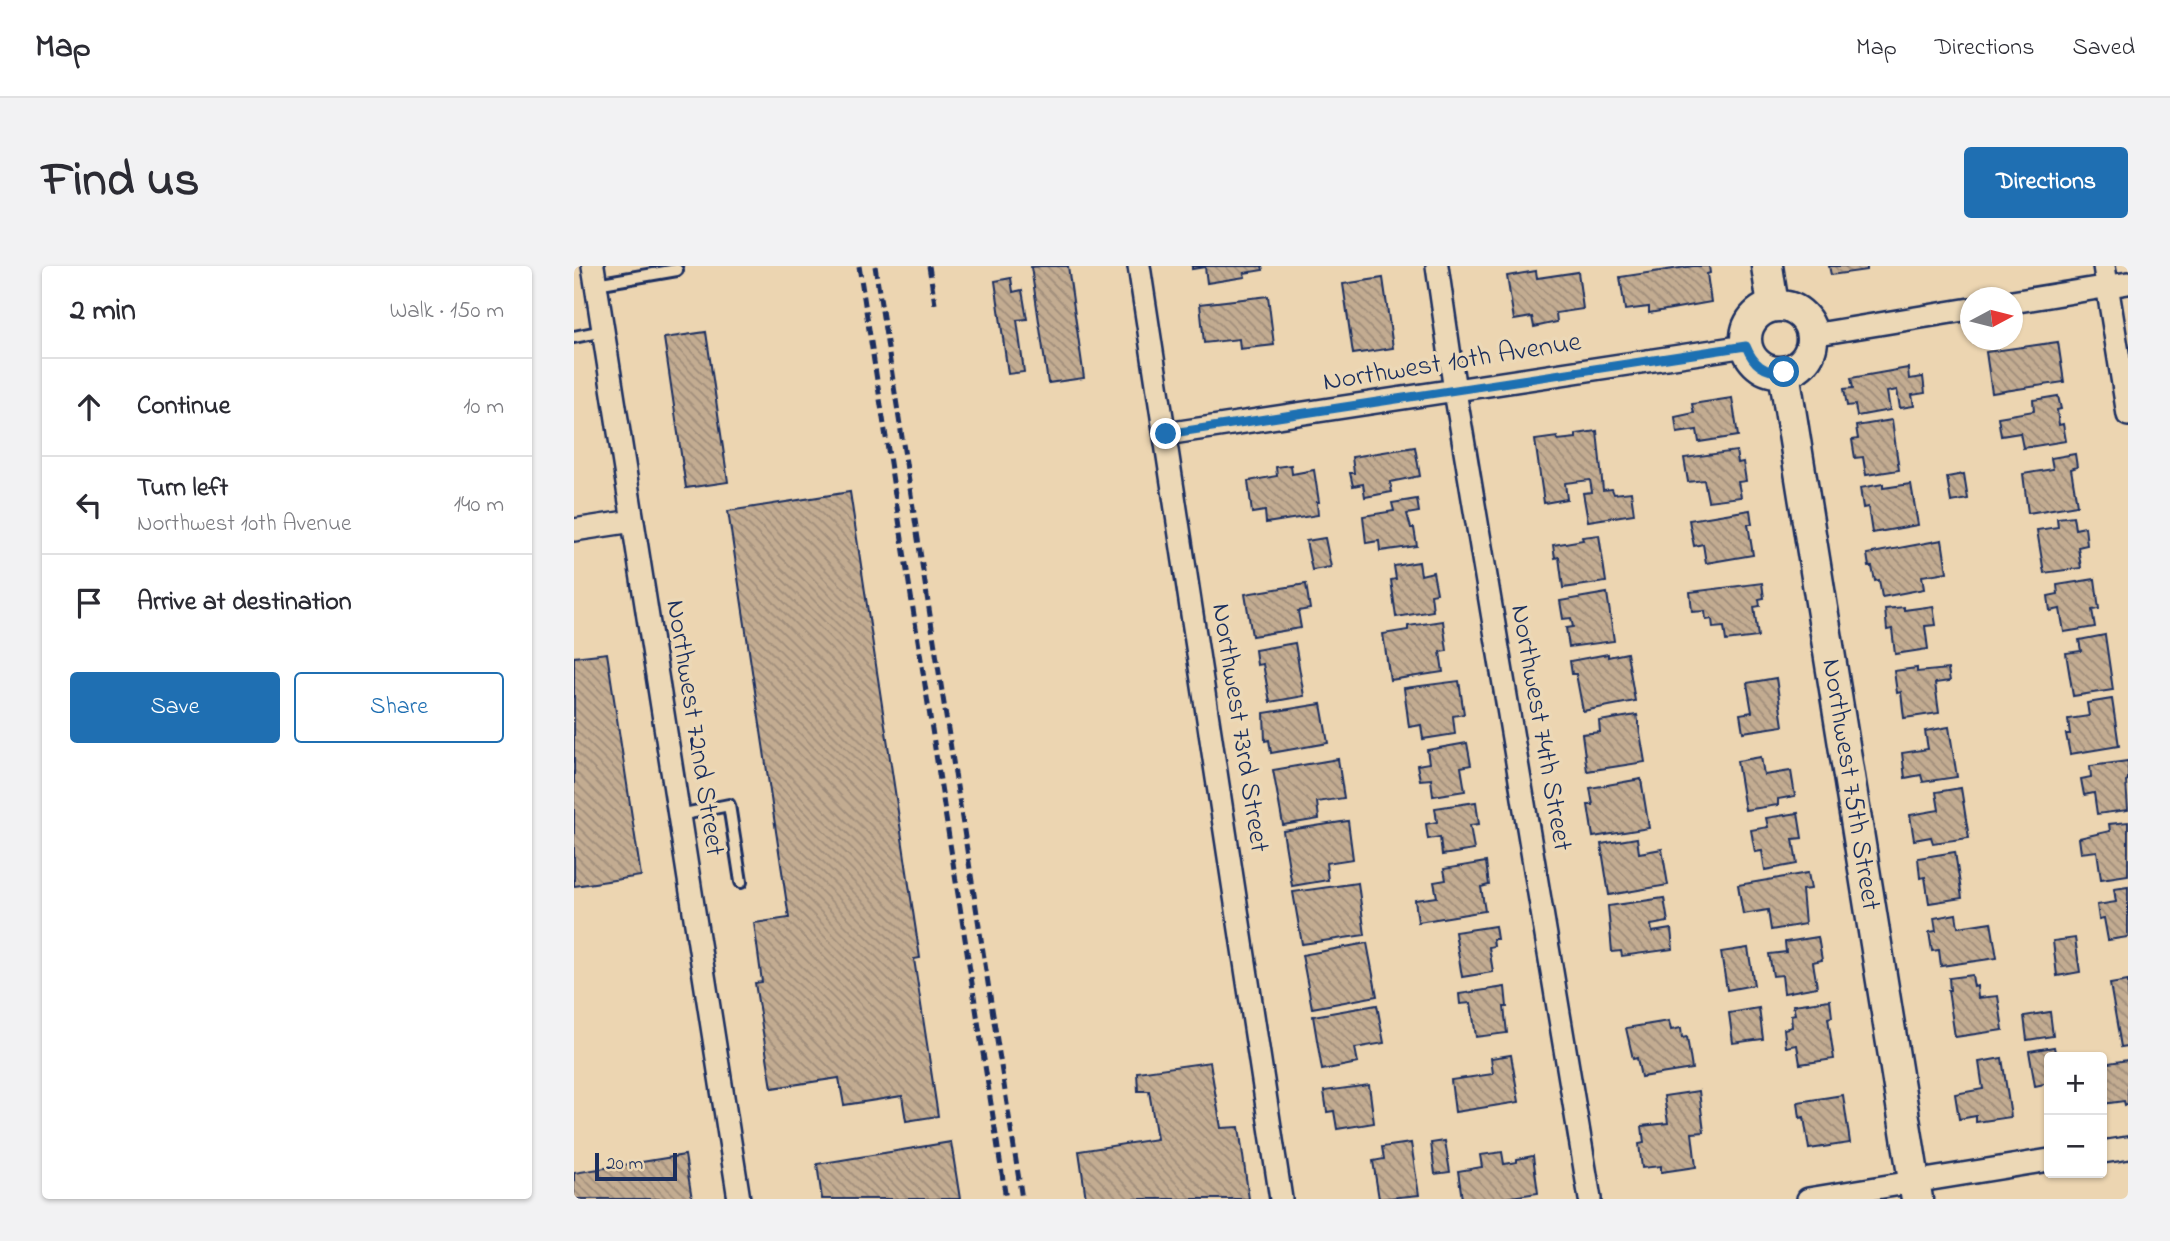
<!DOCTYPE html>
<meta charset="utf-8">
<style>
body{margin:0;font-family:"Indie Flower",sans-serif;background:#f2f2f3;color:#2b2b33}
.controls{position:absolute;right:21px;bottom:21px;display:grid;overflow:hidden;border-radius:7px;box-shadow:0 2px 5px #0004}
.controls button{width:63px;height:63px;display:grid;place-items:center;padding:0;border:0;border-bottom:2px solid #e1e1e2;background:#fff;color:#2b2b33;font:35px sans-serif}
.compass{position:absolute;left:1386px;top:21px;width:63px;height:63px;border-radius:50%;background:#fff;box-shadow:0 2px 5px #0004;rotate:83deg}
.scale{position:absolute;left:21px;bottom:18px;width:82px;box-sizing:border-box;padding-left:7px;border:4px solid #1b2f5e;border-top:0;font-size:19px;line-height:24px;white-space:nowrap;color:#1b2f5e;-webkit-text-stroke:5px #ecd8b6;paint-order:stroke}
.stop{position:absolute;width:21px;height:21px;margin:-16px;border:5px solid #1f6fb2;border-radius:50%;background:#fff}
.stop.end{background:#1f6fb2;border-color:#fff;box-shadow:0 2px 7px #0008}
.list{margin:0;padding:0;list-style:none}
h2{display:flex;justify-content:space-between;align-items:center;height:91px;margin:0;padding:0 28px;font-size:30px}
h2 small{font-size:23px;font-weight:400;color:#7c7c81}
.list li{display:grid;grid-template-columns:46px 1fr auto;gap:21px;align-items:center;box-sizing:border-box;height:98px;padding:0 28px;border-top:2px solid #e1e1e2}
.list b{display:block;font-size:26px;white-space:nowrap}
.list p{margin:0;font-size:23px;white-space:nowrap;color:#7c7c81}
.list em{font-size:23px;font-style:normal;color:#7c7c81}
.actions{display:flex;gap:14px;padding:21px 28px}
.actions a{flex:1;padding:16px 0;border:2px solid #1f6fb2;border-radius:7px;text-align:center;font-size:24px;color:#1f6fb2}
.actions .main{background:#1f6fb2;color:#fff}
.icon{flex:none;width:38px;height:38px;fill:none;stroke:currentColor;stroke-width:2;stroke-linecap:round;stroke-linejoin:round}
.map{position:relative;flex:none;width:1554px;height:933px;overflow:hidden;border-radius:7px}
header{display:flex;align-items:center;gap:42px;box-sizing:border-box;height:98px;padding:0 35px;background:#fff;border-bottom:2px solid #e1e1e2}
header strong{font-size:33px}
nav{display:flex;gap:38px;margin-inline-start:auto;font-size:24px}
.intro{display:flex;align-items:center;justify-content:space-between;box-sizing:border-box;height:168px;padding:0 42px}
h1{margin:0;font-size:49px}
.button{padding:18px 32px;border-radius:7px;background:#1f6fb2;color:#fff;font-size:24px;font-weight:700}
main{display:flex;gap:42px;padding:0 42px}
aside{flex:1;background:#fff;border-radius:7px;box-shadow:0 2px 5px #0004}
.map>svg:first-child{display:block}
.building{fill:url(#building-back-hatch);stroke:#1b2f5e;stroke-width:2}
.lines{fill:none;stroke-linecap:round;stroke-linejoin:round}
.lane-casing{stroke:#1b2f5e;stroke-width:16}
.street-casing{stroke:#1b2f5e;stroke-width:26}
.secondary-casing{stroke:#1b2f5e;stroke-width:35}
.lane{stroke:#ecd8b6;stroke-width:10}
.street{stroke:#ecd8b6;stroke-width:21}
.secondary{stroke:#ecd8b6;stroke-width:30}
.rail{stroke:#1b2f5e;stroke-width:5;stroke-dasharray:10 5;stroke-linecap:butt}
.route{stroke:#1f6fb2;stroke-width:9}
.labels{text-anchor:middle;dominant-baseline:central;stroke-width:7;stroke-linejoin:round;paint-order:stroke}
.street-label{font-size:28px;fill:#1b2f5e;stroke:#ecd8b6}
</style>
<header>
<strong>Map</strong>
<nav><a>Map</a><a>Directions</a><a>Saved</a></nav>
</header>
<div class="intro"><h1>Find us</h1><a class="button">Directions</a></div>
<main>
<aside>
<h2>2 min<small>Walk · 150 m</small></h2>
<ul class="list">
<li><svg class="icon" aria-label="ahead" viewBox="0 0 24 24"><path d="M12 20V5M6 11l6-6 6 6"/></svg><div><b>Continue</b></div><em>10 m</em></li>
<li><svg class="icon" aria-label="left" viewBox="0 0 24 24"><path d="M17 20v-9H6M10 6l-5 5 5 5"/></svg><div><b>Turn left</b><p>Northwest 10th Avenue</p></div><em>140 m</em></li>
<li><svg class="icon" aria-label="arrive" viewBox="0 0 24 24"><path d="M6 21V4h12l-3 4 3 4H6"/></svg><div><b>Arrive at destination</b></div></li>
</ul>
<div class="actions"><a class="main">Save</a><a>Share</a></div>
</aside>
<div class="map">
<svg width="1554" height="933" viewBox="0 0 1554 933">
<defs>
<pattern id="building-back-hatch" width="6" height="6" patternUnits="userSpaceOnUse" patternTransform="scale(1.75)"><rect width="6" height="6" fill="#c3ac91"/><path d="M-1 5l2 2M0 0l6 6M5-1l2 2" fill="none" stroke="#9e8c7a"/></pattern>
</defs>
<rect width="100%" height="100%" fill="#ecd5b1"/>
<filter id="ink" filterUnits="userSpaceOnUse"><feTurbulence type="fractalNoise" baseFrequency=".0143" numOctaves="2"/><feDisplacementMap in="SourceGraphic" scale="14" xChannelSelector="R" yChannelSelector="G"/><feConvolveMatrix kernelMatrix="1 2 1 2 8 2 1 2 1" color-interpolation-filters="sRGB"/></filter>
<g filter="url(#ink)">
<!-- building -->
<path class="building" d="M467,0H494L510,112L474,117L457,1Z
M618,0H688L689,4L670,7L671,11L633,17L631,1L618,3Z
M1119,0H1135L1136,7L1133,8L1137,36L1075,47V41L1051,44L1046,11Z
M1255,0H1293V4L1257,9Z
M962,5L963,12L1004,6L1009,43L982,47L983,56L960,61L958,51L940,54L933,10Z
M437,12L439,26L448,24L453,53L443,54L450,106L434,108L421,15Z
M809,12L819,82L779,88L769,18Z
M694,30L700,79L666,83L665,73L630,77L626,38Z
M132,66L154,216L112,222L90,72Z
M1484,76L1490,116L1418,127L1412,86Z
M1334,102L1335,113L1349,111L1351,127L1338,129L1340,140L1326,142L1323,124L1313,126L1316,144L1283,150L1281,139L1273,140L1270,123L1279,122L1277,112Z
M1484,130L1487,143L1483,144L1485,159L1489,158L1492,175L1449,182L1446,167L1427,170L1424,151L1460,145L1459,134Z
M1158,132L1164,170L1125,176L1123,164L1103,167L1101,151L1120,147L1118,138Z
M1318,154L1325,204L1292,209L1289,191L1281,192L1278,174L1284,173L1282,160Z
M1023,165L1029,224L1038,223L1040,228L1057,226L1060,248L1014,255L1009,227L1018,226L1016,214L991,217L993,233L970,237L961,174L983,171L984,174L1002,172V168Z
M841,181L846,210L816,216L818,226L791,231L789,218L779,220L776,207H780L778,191Z
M1162,185L1164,197L1169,196L1172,215L1164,216L1167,231L1134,235L1130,214L1114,216L1110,192Z
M1501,188L1503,201L1497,203L1503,239L1454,247L1449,208L1479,203L1477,192Z
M717,199L718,208L740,204L745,236H743L744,249L692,257L691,245L678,247L674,215L703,210L702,201Z
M1390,208L1394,233L1377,236L1373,211Z
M1309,218V222L1337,218L1344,259L1298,267L1294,241L1289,242L1286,222Z
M276,226L346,692L340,693L364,850L332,855L328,830L270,839L265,812L198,822L181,717L188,716L180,657L215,652L154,245Z
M843,233L845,246L833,248L837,262H840L843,280L806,285L805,275L792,277L789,250L820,245L818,237Z
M1176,244L1178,258H1174L1179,289L1132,297L1129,278L1120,280L1115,254Z
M1499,250L1501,263L1511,261L1513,279L1504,281L1507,302L1470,307L1463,264L1484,261L1483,252Z
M1025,269L1032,316L989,322L985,291L981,292L979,279L1009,274L1008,271Z
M751,272L757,301L738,304L732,275Z
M1368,274L1373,306L1348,310L1350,323L1308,331L1305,314L1301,315L1298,301H1295L1293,288Z
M845,296L847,309L859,306L863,327L857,328L859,345L822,351L817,314L822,313L820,300Z
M1521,313L1525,343L1518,344L1521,361L1490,366L1486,343L1476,345L1474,330L1484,328L1483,319Z
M1188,317L1190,332L1185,333L1186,340L1180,341L1184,371L1152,375L1150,361L1139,362L1138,353L1132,354L1131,345L1118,346L1116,326Z
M732,318L736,343L724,345L727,362L678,370L671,328Z
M1033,327L1040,375L995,381L992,362L999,361L997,352L989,353L986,335Z
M1359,340L1362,359L1351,360L1354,383L1321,388L1318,363L1313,364L1311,343L1330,341V344Z
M869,355L873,385L866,386L869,406L816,414L809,368L834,364V360Z
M1531,369L1539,424L1499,430L1492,387L1507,385L1505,374Z
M721,377L730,430L696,436L689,398L683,399L681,384Z
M33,387L67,610L0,620V391Z
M1053,387L1061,435L1009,445L1002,408H998L996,395L1034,388V391Z
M1343,402V406L1374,403L1376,415L1361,417L1365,447L1330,452L1327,426L1323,427L1320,405Z
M1202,412L1209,460L1169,466L1166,448L1178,446L1173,417Z
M885,415L890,448L879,450L881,468L849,473L847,459L835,461L830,422Z
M1538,433L1545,480L1496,488L1492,468H1496L1494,453L1515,450L1513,437Z
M747,438L754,477L697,487L695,474L691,475L690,447Z
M1063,449L1071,496L1013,505L1008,468L1026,466L1025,455Z
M1375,461L1383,511L1349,516L1347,509L1331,512L1328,487L1354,483L1351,465Z
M893,477L897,499L887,501L891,525L859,530L857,513L846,514L843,499L855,497L853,484Z
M1187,491L1190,509L1217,505L1221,530L1204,533V539L1171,544L1163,495Z
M764,493L770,532L743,536L745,553L709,559L699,504Z
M1554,495V514L1552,515L1554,544L1523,548L1520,527L1510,529L1507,513L1517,511L1516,500Z
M1067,513L1075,562L1019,571L1014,539H1019L1016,522Z
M1387,522L1395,572L1359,577L1357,571L1340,574L1336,549L1365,544L1362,526Z
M902,536L905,558L896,559L900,584L868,589L866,571L854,573L852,558L863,556L861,542Z
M1224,547L1228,572L1219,573L1223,598L1191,604L1188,585L1181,586L1177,564L1194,561L1192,552Z
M774,555L779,593L752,597L754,614L718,620L709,565Z
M1554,556V609L1527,613L1523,585L1507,587L1505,572L1536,565L1535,558Z
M1063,572L1065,587L1088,583L1094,619L1035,629L1027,578Z
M1381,586L1388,632L1355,637L1351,611L1346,612L1344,592Z
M912,596L915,619L907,621L911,645L844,656L841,634L863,631L860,616L872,614L870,603Z
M1234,607L1237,623L1228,624L1231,658L1197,664L1194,644L1169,648L1164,619Z
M784,617L791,669L728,678L719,626Z
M1554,621V671L1534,674L1530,652L1525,653L1523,639L1542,636L1540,623Z
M1090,632L1094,656L1077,659L1078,666L1097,663L1099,683L1048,690L1047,685L1038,686L1034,640Z
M1382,648L1384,661L1417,656L1423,692L1367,700L1365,684L1358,685L1355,666L1362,665L1360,652Z
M921,660L923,673H919L920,680L915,681L919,706L888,711L881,666Z
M1244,671L1248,694L1239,696L1243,721L1210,727L1208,709L1199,710L1195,688L1212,686L1211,676Z
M1501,672L1506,706L1483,710L1479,675Z
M793,677L803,730L738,742L728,689Z
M1174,682L1180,719L1153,724L1147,686Z
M1398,709L1400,721L1403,720L1404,732L1424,730L1429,764L1381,771L1374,724H1376L1375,712Z
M1554,715V780L1547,781L1536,718Z
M931,721L933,741H930L933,767L902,771L897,737L886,738L885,728Z
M1256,734L1258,751L1254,752L1260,793L1226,798L1223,779L1212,781L1210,763L1218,761L1217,749L1221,748L1219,739Z
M803,739L810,777L781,782L784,797L748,804L739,750Z
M1185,742L1189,773L1159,777L1155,747Z
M1476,746L1479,770L1453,774L1450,750Z
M1095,755L1097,764L1107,762L1108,772L1113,771L1118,803L1067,811L1063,792L1059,793L1052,762Z
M1480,781L1482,791H1475V817L1461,820L1455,785Z
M937,789L945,836L881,846L877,814L919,808L917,792Z
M1428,792L1437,851L1402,856V850L1385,853L1381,828L1409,823L1405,796Z
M1554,794V838L1551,839L1550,835L1528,838V798Z
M636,796L647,862L665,861L675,933H512L505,885L583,873L575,825H564L563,806Z
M795,819L800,857L763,863L760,845L753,846L750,825Z
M1125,825L1130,866L1118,867L1122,901L1087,906V900L1068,902L1065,878L1070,877L1068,860L1094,857L1090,830Z
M1269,829L1276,877L1235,883L1230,851L1226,852L1224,836Z
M871,875L876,906L861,908L857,877Z
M377,876L386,933H248L243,898Z
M837,877L845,929L805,933L799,895L810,893L808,881Z
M928,886L930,898L943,896V893L959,890L964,927L924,933H888L884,905L908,901L906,889Z
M111,889L118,933H0V907Z"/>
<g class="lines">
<!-- lane casing -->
<g class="lane-casing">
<path id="lane" d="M22,18L103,4
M0,71L29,65
M105,549L155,539L167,616"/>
</g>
<!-- street casing -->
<g class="street-casing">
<path id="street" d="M19,0L165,933
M565,0L707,933
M863,0L881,125L1016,933
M1530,0L1554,149
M1438,36L1554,17
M1238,69L1396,43
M592,168L1172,80
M0,264L59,255
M1528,886L1554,882
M1234,933L1475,894"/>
</g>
<!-- secondary casing -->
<g class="secondary-casing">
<g id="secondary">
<path d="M1193,0L1199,40"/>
<circle cx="1205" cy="73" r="33"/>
<path id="s1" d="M1210,106L1343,933"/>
</g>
</g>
<!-- lane -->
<use href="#lane" class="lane"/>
<!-- street -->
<use href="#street" class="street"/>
<!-- secondary -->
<use href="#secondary" class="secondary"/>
<!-- rail -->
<path class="rail" d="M285,0L432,933
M301,0L448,933
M355,0L361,38"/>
</g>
</g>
<g class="lines" filter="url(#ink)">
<!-- route -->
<path class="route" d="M592,168L1172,80C1179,98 1190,107 1210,106"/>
</g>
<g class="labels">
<!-- street labels -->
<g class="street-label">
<text transform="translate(878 97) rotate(-9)">Northwest 10th Avenue</text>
<text transform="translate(120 462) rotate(81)">Northwest 72nd Street</text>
<text transform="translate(665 462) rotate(81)">Northwest 73rd Street</text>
<text transform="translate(966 462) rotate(80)">Northwest 74th Street</text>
<text stroke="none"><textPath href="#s1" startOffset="418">Northwest 75th Street</textPath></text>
</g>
</g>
</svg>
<div class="controls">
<button>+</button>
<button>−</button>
</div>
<svg class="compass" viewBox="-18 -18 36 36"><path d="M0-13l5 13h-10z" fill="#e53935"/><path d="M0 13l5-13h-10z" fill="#7c7c81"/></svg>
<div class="scale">20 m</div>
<div class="stop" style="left:1210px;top:106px"></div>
<div class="stop end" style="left:592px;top:168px"></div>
</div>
</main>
